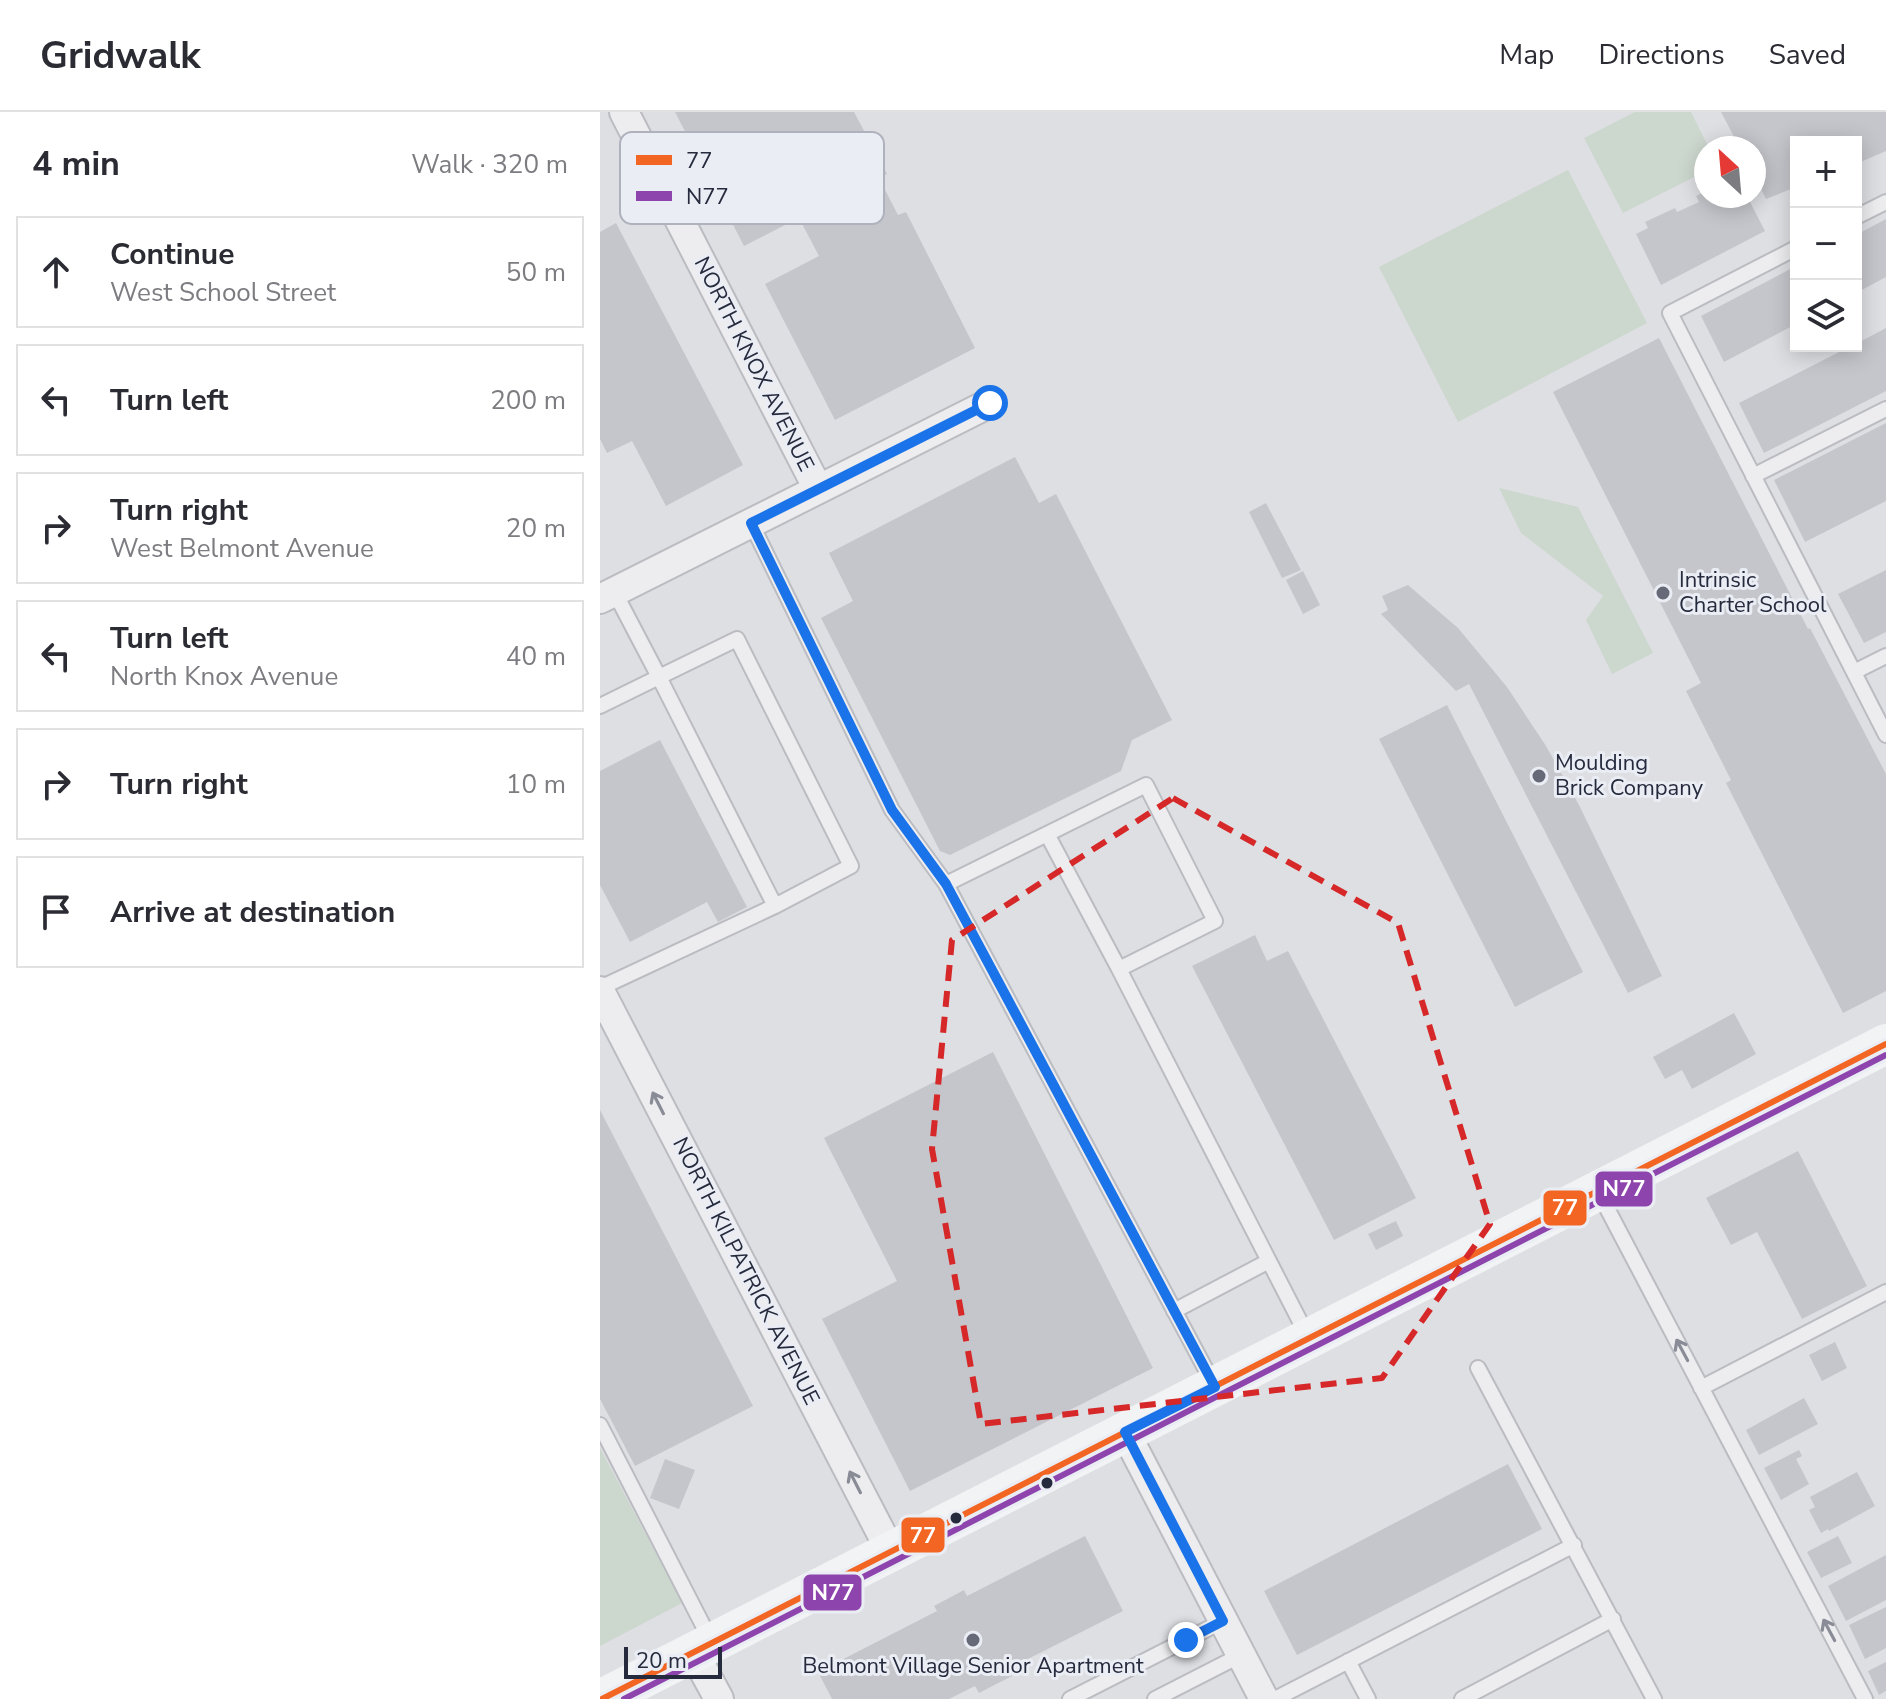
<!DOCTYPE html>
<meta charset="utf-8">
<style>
body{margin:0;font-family:"Nunito Sans",sans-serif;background:#f2f2f3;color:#2b2b33}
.controls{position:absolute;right:24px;top:24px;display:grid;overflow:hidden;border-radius:0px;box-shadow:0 4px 20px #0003}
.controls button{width:72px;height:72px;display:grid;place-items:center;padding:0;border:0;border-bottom:2px solid #e1e1e2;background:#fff;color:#2b2b33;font:40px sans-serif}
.compass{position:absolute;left:1094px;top:24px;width:72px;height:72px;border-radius:50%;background:#fff;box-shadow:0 4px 20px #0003;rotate:334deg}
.scale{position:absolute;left:24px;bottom:20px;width:98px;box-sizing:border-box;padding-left:8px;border:4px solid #252a3d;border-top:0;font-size:22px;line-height:28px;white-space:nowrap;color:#252a3d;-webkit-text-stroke:6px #eaedf4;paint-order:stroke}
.stop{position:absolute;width:24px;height:24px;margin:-18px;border:6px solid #1a73e8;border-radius:50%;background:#fff}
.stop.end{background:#1a73e8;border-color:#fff;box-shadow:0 2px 8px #0008}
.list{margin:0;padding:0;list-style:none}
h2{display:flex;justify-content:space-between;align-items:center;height:104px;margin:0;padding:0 32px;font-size:34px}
h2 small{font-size:26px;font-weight:400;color:#7c7c81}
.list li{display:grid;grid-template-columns:52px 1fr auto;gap:24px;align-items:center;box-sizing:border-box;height:112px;margin:0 16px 16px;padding:0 16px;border:2px solid #e1e1e2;border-radius:0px}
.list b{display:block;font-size:30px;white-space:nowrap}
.list p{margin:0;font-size:26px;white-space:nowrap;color:#7c7c81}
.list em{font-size:26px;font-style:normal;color:#7c7c81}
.icon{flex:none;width:44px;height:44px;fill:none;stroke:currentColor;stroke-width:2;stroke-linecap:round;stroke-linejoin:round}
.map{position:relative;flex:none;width:1286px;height:1587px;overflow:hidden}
header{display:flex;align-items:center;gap:48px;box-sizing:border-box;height:112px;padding:0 40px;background:#fff;border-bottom:2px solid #e1e1e2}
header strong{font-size:38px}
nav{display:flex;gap:44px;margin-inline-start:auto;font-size:28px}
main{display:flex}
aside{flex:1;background:#fff}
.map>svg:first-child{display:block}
.green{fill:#ccd7ce}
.building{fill:#c5c6cb}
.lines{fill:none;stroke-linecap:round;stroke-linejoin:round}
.service-casing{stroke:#bbbcc1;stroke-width:18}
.minor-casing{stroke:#bbbcc1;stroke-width:32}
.service{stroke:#ededf0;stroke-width:14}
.minor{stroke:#ededf0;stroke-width:28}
.secondary{stroke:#f2f3f4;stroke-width:40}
.bus-1-casing{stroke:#eaedf4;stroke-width:12}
.bus-2-casing{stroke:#eaedf4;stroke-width:12}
.bus-1{stroke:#f26522;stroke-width:6}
.bus-2{stroke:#8e44ad;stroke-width:6}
.oneway{stroke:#898c96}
.route{stroke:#1a73e8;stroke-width:10}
.marked{fill:none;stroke:#d62828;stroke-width:6;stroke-dasharray:16 10;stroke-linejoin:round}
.poi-dot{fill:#666977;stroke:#eaedf4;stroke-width:3}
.bus-dot{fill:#252a3d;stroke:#eaedf4;stroke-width:3}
.labels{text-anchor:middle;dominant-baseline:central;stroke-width:6;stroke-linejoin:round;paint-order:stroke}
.street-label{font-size:22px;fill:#252a3d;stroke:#eaedf4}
.poi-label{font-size:22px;fill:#252a3d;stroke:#eaedf4;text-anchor:start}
.key{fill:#eaedf4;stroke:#afb2bd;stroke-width:2}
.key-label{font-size:22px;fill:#252a3d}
.line-badge{stroke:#eaedf4;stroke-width:3}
.badge-label{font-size:22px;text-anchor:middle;font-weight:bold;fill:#fff}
</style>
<header>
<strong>Gridwalk</strong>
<nav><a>Map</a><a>Directions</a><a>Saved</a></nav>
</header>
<main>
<aside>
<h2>4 min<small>Walk · 320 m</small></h2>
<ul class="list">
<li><svg class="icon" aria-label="ahead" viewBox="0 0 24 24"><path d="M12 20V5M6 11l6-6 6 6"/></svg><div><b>Continue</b><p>West School Street</p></div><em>50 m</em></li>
<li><svg class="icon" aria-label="left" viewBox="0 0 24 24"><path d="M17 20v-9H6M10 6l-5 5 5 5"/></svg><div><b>Turn left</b></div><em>200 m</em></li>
<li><svg class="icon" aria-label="right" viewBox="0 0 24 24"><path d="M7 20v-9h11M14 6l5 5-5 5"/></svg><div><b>Turn right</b><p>West Belmont Avenue</p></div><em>20 m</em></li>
<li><svg class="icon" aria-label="left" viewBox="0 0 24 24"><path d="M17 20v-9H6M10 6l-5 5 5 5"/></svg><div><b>Turn left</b><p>North Knox Avenue</p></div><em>40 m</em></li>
<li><svg class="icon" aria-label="right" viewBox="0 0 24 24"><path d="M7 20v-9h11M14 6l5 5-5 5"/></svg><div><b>Turn right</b></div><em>10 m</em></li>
<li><svg class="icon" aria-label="arrive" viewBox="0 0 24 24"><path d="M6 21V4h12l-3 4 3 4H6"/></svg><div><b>Arrive at destination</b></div></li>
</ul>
</aside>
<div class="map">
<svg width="1286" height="1587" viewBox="0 0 1286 1587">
<rect width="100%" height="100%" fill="#dedfe3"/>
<!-- green -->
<path class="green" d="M1035,0H1091L1109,36H1106V59L1023,101L984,26Z
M968,58L1047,211L858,310L779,155Z
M899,376L978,395L1053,541L1012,562L986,508L1003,484L921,421Z
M0,1336L82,1491L0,1534Z"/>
<!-- building -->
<path class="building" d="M75,0H254L287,62L279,66L298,103L306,100L375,236L235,308L165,172L219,144L199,106L144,134Z
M1121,0H1286V39L1256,52V30H1196V75L1166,87L1154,63V36H1140Z
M1106,79V84H1147L1165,119L1061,173L1036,122L1048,116L1045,110L1075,96L1077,100L1099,90L1096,84Z
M1286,107V165L1256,181V123Z
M16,111L143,353L66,394L32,329L7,341L0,327V120Z
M1196,154V212L1124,250L1101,204Z
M1286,216V279L1164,341L1139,291L1251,234H1256V232Z
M1059,226L1208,517L1210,516L1286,662V879L1243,901L1126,671L1131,668L1086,579L1101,571L953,280Z
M1286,311V389L1205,430L1174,368Z
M415,345L439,391L456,382L572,608L532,628L521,659L350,743L340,739L221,506L253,489L229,441Z
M666,391L701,458L682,466L649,400Z
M1286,458V520L1264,531L1238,482Z
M703,459L720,493L703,502L686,468Z
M808,473L858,516L907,575L946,634L979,693L1062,864L1028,881L869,572L856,579L781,502L788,498L782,484Z
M847,593L983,860L915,895L779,627Z
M60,628L147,795L118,810L107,790L30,830L0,773V659Z
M655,823L667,849L688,839L816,1086L734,1128L592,854Z
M1134,901L1156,942L1092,977L1082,958L1065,967L1053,945Z
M393,940L553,1256L310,1379L222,1207L297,1169L224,1026Z
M0,998L153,1294L35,1354L0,1287Z
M1198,1039L1267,1174L1202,1207L1157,1120L1131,1133L1106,1086Z
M796,1109L803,1124L776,1138L768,1122Z
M1235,1230L1247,1256L1222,1269L1209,1243Z
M1204,1286L1218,1312L1159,1343L1146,1318Z
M1199,1338L1202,1344L1196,1347L1209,1372L1181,1388L1164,1356Z
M65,1347L95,1358L79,1397L50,1386Z
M908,1352L942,1417L697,1543L664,1479Z
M1257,1360L1275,1394L1229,1419L1228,1417L1221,1421L1209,1398L1215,1395L1210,1385Z
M485,1424L523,1499L408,1557L412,1564L379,1581L375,1574L349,1587H232L218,1560L337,1499L334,1494L364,1478L367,1484Z
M1238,1424L1252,1451L1221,1466L1207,1440Z
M1286,1443V1488L1246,1509L1228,1474Z
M1286,1495V1536L1265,1547L1249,1513Z
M1286,1550V1579L1279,1583L1268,1559Z"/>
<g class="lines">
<!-- service casing -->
<g class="service-casing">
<path id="service" d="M1256,105L1286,90
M1196,136L1070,201L1286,623
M1153,364L1286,297
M151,411L292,698L346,772
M1254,560L1286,544
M0,594L59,565L14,479
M447,722L519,857
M0,876L175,794L59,565L137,527L251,754L175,794
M999,1081L1265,1587
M574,1199L669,1149
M878,1256L1054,1587
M613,1271L346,772L546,673L615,809L519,857L708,1225
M1101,1276L1286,1180
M0,1313L110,1527
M748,1549L768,1587
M470,1587L623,1509
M555,1587L641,1543
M675,1587L974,1433
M862,1587L1013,1507"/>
</g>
<!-- minor casing -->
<g class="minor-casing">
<path id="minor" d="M24,0L218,377
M0,487L390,291
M0,879L291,1440
M525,1320L664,1587
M94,1541L119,1587"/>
</g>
<!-- service -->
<use href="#service" class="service"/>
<!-- minor -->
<use href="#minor" class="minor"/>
<!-- secondary -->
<path class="secondary" d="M2,1587L1286,932"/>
<!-- bus-1 casing -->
<g class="bus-1-casing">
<path id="bus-1" d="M2,1587L1286,932"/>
</g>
<!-- bus-2 casing -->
<g class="bus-2-casing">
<path id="bus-2" d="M24,1587L1286,943"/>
</g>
<!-- bus-1 -->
<use href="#bus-1" class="bus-1"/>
<!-- bus-2 -->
<use href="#bus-2" class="bus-2"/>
</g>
<!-- one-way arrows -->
<defs><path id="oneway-shaft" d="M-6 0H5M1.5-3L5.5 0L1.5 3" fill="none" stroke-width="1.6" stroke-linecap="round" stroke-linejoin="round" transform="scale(2)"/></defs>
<g class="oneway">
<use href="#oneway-shaft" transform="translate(58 991) rotate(-117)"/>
<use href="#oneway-shaft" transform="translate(1082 1238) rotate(-118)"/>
<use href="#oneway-shaft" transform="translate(255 1370) rotate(-117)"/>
<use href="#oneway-shaft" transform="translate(1229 1518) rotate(-118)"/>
</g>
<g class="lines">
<!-- route -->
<path class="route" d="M390,291L151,411L292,698L346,772L615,1275L525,1320L623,1509L586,1528"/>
</g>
<!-- marked area -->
<path class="marked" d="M573,686L798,811L890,1112L782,1266L381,1312L332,1037L352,828Z"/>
<!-- markers -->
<g class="poi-dot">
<circle cx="1063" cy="481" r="8"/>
<circle cx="939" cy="664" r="8"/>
<circle cx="373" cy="1528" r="8"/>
</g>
<g class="bus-dot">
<circle cx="447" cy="1371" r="7"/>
<circle cx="356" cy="1406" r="7"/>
</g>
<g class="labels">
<!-- street labels -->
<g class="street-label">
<text transform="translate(154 252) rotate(63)">NORTH KNOX AVENUE</text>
<text transform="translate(146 1159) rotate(63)">NORTH KILPATRICK AVENUE</text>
</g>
<!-- poi labels -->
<g class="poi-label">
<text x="1079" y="468">Intrinsic<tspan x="1079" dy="25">Charter School</tspan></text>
<text x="955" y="651">Moulding<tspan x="955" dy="25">Brick Company</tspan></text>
<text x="373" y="1554" text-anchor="middle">Belmont Village Senior Apartment</text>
</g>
</g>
<!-- legend -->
<rect x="20" y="20" width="264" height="92" rx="12" class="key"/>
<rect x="36" y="43" width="36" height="10" fill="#f26522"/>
<rect x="36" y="79" width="36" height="10" fill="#8e44ad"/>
<g class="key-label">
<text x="86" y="56">77</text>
<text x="86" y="92">N77</text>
</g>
<g class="line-badge">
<rect x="994" y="1058" width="60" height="38" rx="8" fill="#8e44ad"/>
<rect x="942" y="1077" width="46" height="38" rx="8" fill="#f26522"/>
<rect x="300" y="1404" width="46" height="38" rx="8" fill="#f26522"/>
<rect x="202" y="1461" width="61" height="39" rx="8" fill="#8e44ad"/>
</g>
<g class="badge-label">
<text x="1024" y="1084">N77</text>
<text x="965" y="1103">77</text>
<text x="323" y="1431">77</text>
<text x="233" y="1488">N77</text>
</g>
</svg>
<div class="controls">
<button>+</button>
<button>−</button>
<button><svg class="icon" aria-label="layers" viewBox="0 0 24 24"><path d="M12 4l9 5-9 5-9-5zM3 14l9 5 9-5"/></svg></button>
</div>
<svg class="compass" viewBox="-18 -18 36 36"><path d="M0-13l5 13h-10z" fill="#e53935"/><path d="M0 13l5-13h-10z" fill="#7c7c81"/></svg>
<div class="scale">20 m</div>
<div class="stop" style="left:390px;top:291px"></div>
<div class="stop end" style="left:586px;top:1528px"></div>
</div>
</main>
